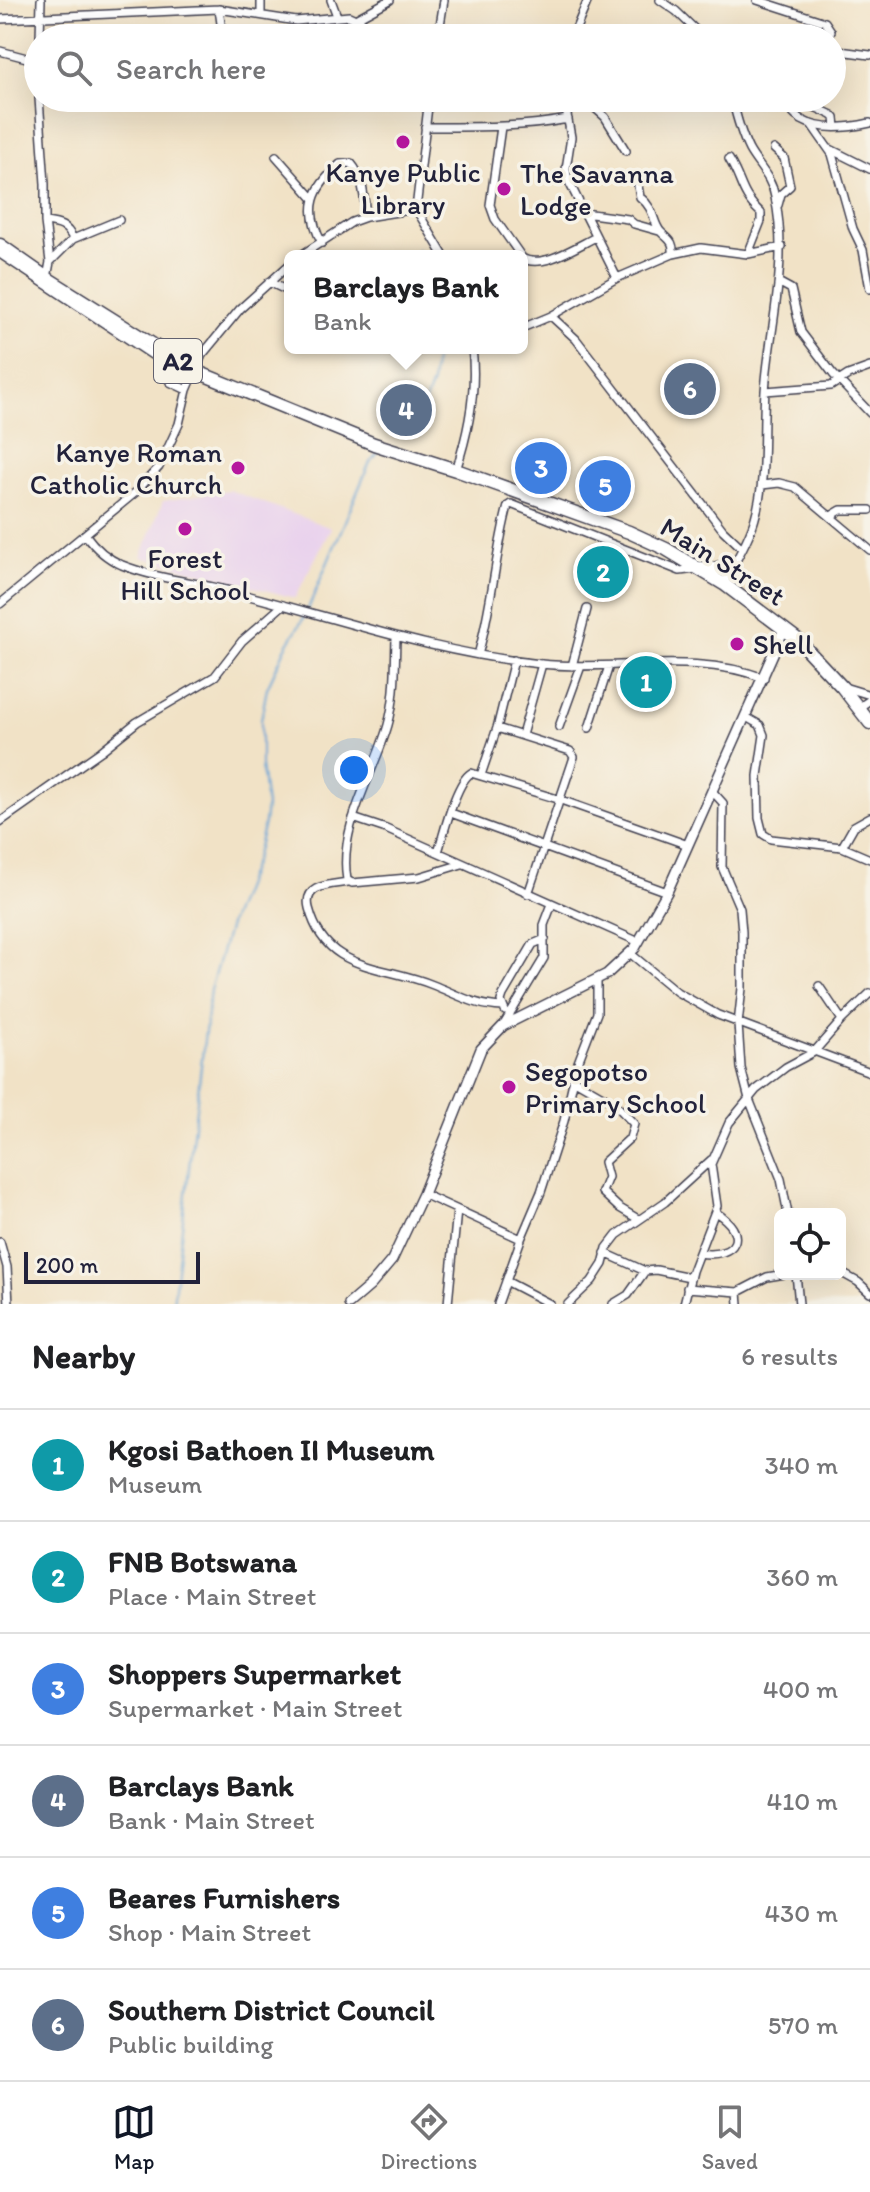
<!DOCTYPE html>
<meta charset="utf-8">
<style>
body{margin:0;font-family:Itim,sans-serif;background:#f2f2f2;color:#202124}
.controls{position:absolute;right:24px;bottom:24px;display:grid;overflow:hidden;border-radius:12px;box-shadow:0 8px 32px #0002}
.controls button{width:72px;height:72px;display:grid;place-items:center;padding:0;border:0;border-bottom:2px solid #e0e0e0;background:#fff;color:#202124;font:40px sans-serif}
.scale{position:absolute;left:24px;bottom:20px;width:176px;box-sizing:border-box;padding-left:8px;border:4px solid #22223b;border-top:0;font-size:22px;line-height:28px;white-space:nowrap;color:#22223b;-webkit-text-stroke:6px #f7f3e8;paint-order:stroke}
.you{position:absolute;left:354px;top:770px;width:28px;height:28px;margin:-20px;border:6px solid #fff;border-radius:50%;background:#1a73e8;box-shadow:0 0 0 12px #1a73e833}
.badge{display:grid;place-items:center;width:52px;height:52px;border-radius:50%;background:#111827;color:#fff;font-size:26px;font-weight:700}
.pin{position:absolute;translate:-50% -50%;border:4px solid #fff;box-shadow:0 2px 8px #0006}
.popup{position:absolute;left:284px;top:250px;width:244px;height:104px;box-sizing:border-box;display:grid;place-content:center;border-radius:12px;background:#fff;filter:drop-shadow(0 2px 6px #0005);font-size:26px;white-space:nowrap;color:#757577}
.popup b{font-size:30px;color:#202124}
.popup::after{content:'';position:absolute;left:50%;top:100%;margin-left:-16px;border:16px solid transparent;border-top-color:#fff}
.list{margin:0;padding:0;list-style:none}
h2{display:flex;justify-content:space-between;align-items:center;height:104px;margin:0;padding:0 32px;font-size:34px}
h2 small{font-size:26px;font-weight:400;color:#757577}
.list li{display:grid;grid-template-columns:52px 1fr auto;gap:24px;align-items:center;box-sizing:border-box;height:112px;padding:0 32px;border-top:2px solid #e0e0e0}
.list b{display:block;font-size:30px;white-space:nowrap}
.list p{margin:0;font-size:26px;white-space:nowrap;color:#757577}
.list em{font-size:26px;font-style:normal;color:#757577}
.icon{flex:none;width:44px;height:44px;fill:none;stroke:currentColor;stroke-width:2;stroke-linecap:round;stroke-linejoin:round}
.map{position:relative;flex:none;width:870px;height:1304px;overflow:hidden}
.search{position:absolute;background:#fff;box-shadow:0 8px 32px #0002;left:24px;right:24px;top:24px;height:88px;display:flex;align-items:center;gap:20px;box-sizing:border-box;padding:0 28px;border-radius:44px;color:#757577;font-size:30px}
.sheet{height:776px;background:#fff}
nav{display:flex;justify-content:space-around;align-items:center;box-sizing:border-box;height:112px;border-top:2px solid #e0e0e0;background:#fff;font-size:22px;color:#757577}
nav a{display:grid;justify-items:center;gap:4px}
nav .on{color:#111827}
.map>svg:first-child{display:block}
.built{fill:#e9d2ed}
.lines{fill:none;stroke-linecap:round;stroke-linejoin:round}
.stream{stroke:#64a3d6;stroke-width:2}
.street-casing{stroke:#413f50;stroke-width:10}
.secondary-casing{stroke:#413f50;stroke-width:12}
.highway-casing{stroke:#413f50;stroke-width:15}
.street{stroke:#fff;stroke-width:7}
.secondary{stroke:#fff;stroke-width:9}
.highway{stroke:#fff;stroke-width:12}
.poi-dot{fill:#b5179e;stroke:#f7f3e8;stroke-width:3}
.labels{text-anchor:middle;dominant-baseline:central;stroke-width:7;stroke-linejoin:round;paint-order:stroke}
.shield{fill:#f7f3e8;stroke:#62616f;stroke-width:2}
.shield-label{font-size:26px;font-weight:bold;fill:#22223b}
.poi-label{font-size:28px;fill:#22223b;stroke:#f7f3e8;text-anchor:start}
.street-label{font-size:28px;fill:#22223b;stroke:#f7f3e8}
</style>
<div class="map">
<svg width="870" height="1304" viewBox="0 0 870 1304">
<rect width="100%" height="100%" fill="#f7f3e8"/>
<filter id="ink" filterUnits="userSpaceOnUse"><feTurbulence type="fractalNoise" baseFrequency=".0125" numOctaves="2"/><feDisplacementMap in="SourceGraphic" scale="16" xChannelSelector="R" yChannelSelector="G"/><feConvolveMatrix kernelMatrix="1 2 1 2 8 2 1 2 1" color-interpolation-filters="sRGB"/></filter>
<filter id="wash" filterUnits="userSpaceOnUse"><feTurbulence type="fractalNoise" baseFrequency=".006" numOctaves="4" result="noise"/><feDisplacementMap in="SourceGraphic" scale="32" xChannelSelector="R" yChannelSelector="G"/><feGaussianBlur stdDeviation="1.8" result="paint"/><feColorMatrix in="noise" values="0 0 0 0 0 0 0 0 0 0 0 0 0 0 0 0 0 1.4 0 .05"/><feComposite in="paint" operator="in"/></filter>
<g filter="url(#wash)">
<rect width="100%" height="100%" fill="#f1e2c6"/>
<!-- built -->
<path class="built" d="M229,490L331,528L295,598L141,557L163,501Z"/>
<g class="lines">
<!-- stream -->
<path class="stream" d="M417,249L420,256
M413,434L432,383L435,354
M308,609L370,462L378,453
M173,1304L210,990L230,922L255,859L264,823L266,806L261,766V720L267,688L286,647L306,614"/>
</g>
</g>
<g filter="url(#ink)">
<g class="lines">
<!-- street casing -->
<g class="street-casing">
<path id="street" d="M331,0L337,16
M660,0L676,11L704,38
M757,0L825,22L831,31L829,38
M219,9L223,38
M261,14V0
M357,18L390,0
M0,19L219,9L296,21L349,16L362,22L375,38
M703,37L722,29L770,38
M40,38L41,0
M438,38L444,0
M572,38L588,0
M832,50L870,55
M0,51L38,61
M39,98L45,184V222L50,262L47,278
M418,98L427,110
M564,98L571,137L566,169L568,180L617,278
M707,98L733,102
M783,98C797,133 839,130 870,123
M795,98L832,115L835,118L836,127
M588,102L605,117L626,151
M565,106L600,98
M811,124L832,154L853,229L863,250L870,289
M425,127C473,127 520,128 568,119
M501,127L490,205L495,219L521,256
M774,149L784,158L790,186L781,194L778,205
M830,149L870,169
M276,156L313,198
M729,159C743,182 740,194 761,213V221L748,254
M638,186L640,197C656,210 652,222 661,232C669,240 674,241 673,254
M416,209L429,98
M416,209L444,256
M584,213L628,219L634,224L659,231
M45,222C59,224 67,225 73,239
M322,243C304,209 312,189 340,164L351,163C364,178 364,198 366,217
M0,254L158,359L170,382L187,390
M300,256L352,222L366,217L416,209
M522,258C542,270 577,246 596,237
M50,262L73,239L119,220
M269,282L290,292
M780,283L791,289L801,332L833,374L870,413
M551,316L576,339L723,530L742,548
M522,328L551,316L617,278L673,254L701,248L748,254L782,247
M410,348H430
M765,391L831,386L848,375L870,367
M456,470C469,431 477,390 472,348
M762,485L779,483L795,487L870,550
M831,516L841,510H870
M85,534C95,548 106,558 122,565C157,579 197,582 234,592C337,618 434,653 541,664C614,672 693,651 764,678
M724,584C734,562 749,541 755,518C767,477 762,433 765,391C770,324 789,265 775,197C772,178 758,166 749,150C741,134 736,115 732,98
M0,604L136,492L159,467L179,424L187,390L202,355L240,309L290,264
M396,638C395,667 396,697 388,725C374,774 338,827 347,880L352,883L419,877L462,864
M478,655C492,606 495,555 508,506L511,504L680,571L696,569
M572,666L587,609
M844,687L870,695
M858,708L870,700
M746,717L760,725L764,735L758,776L759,818L763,834L771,839L842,847L870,859
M559,727L581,666
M497,728L570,751L574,757L528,894
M589,728L609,666
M522,735L542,664
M481,775L497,728L514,660
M713,792L723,803L722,867L740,909L742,932V988L738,1024L741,1068L749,1099L781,1179L788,1214
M451,813L667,892
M353,818L386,829L639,942
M0,822L101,751L137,722L215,676L242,641L283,605
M842,847L854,826L870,817
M438,852C444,833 456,782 471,773L561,800L688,845
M348,882C331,885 303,884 309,908C326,973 382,964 433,985C458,995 475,1006 503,1007
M631,954L677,992L718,1015L870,1072
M819,986L842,1020
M505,1011L501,1001L503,995L533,944L545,939
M503,1026L544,958V925L552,904
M573,1079L613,1102L634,1124L630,1138L604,1162L608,1177L602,1192L618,1207L638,1219
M423,1194L521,1239
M0,1242L7,1267L9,1304
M605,1253L645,1271L656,1270L690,1277
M699,1253C737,1259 750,1233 715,1212
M840,1272L858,1282L870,1293
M796,1274L799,1304
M506,1281L550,1304
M687,1288L738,1292L739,1304
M738,1292L767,1277L785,1274
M448,1304L457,1210
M498,1304L521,1239L541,1192L564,1121L577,1065L597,1013V979
M568,1304L592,1281L603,1264L607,1248L617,1235L665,1202L711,1160
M613,1304L628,1295L645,1271
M684,1304L692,1271L717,1206L711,1164L729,1123L756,1090L786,1067L814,1052L842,1020L870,993"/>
</g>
<!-- secondary casing -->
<g class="secondary-casing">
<path id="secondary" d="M349,1304L371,1285L392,1260L423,1194L481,1049L503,1026L607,974L635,948L667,892L784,629"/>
</g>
<!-- highway casing -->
<g class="highway-casing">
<path id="highway" d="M0,245L47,278L195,371L374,444L456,470L629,532L666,549L724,584L797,639L842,687L870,723
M701,568L714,569L730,565"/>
</g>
<!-- street -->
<use href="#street" class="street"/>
<!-- secondary -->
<use href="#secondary" class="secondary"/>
<!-- highway -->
<use href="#highway" class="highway"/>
</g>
</g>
<!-- markers -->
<g class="poi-dot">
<circle cx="403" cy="142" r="8"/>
<circle cx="504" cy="189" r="8"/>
<circle cx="238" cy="468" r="8"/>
<circle cx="185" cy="529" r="8"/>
<circle cx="737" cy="644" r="8"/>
<circle cx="509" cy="1087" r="8"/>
</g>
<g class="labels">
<!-- shield labels -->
<rect class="shield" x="154" y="339" width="48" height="44" rx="6"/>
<g class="shield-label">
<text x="178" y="361">A2</text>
</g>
<!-- poi labels -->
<g class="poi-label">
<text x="403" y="172" text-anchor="middle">Kanye Public<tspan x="403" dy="32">Library</tspan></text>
<text x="520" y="173">The Savanna<tspan x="520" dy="32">Lodge</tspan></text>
<text x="222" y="452" text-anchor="end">Kanye Roman<tspan x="222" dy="32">Catholic Church</tspan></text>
<text x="185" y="558" text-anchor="middle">Forest<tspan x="185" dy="32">Hill School</tspan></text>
<text x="753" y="644">Shell</text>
<text x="525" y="1071">Segopotso<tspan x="525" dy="32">Primary School</tspan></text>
</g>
<!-- street labels -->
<g class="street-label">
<text transform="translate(723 561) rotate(32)">Main Street</text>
</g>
</g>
</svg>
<div class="controls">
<button><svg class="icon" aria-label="locate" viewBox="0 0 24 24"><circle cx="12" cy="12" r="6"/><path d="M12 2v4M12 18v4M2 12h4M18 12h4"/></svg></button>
</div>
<div class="scale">200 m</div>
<div class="you"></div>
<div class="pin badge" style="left:646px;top:682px;background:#0f9aa8">1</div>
<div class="pin badge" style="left:603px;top:572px;background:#0f9aa8">2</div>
<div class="pin badge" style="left:541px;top:468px;background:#3f7fe0">3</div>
<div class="pin badge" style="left:406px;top:410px;background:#5c6f8a">4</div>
<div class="popup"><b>Barclays Bank</b>Bank</div>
<div class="pin badge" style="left:605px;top:486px;background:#3f7fe0">5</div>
<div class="pin badge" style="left:690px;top:389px;background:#5c6f8a">6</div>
<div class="search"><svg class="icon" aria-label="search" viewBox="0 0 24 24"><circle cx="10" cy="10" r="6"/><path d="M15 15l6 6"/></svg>Search here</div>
</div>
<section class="sheet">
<h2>Nearby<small>6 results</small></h2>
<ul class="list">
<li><span class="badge" style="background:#0f9aa8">1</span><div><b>Kgosi Bathoen II Museum</b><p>Museum</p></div><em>340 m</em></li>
<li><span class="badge" style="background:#0f9aa8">2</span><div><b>FNB Botswana</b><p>Place · Main Street</p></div><em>360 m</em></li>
<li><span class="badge" style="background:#3f7fe0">3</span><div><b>Shoppers Supermarket</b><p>Supermarket · Main Street</p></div><em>400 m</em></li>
<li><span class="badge" style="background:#5c6f8a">4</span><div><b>Barclays Bank</b><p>Bank · Main Street</p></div><em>410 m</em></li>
<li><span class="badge" style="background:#3f7fe0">5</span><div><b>Beares Furnishers</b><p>Shop · Main Street</p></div><em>430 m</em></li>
<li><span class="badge" style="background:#5c6f8a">6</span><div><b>Southern District Council</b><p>Public building</p></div><em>570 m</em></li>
</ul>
</section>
<nav>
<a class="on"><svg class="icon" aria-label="map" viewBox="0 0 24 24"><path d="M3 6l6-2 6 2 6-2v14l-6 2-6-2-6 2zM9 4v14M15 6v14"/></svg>Map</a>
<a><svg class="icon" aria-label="directions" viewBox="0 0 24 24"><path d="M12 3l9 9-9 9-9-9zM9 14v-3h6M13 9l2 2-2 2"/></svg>Directions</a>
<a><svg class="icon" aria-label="saved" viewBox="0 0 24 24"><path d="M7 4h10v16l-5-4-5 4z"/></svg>Saved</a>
</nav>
